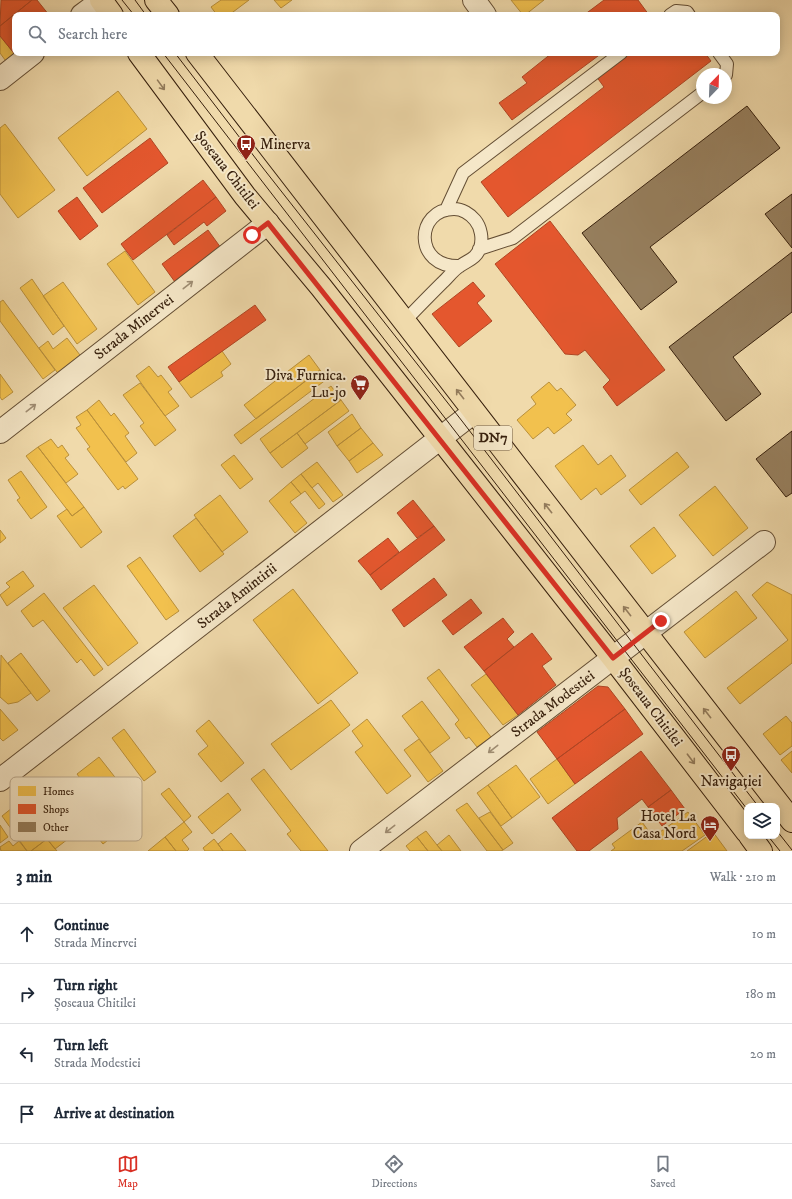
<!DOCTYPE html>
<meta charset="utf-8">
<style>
body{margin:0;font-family:"IM FELL DW Pica",serif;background:#f6f6f7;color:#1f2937}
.controls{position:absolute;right:12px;bottom:12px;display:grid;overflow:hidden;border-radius:8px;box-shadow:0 2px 10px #0003}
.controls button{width:36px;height:36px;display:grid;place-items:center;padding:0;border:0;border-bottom:1px solid #e0e1e3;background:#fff;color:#1f2937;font:20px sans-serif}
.compass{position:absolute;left:696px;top:68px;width:36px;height:36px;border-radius:50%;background:#fff;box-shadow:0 2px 10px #0003;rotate:23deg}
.stop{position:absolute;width:12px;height:12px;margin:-9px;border:3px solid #d93025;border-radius:50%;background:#fff}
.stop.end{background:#d93025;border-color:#fff;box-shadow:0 1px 4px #0008}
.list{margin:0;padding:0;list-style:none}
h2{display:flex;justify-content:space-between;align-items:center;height:52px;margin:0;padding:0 16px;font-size:17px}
h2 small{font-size:13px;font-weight:400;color:#747a83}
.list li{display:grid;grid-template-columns:26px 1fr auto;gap:12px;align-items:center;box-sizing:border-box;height:60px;padding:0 16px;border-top:1px solid #e0e1e3}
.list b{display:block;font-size:15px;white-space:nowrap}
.list p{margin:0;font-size:13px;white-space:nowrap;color:#747a83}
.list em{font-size:13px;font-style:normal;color:#747a83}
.icon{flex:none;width:22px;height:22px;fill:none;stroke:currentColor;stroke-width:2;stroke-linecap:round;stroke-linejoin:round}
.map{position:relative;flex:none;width:792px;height:851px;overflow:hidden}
.search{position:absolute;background:#fff;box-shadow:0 2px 10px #0003;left:12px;right:12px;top:12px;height:44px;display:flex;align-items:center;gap:10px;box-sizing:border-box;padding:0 14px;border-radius:8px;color:#747a83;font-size:15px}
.sheet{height:292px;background:#fff}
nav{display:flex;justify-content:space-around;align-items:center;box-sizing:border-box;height:56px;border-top:1px solid #e0e1e3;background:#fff;font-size:11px;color:#747a83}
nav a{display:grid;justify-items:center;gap:2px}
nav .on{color:#d93025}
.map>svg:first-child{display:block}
.homes{fill:#f2c14e;stroke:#ba903a}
.shops{fill:#e4572e;stroke:#b04624}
.building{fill:#97805f;stroke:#361f0c}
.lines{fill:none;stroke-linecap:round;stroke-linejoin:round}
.service-casing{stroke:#644e34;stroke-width:14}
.minor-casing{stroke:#644e34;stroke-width:24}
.primary-casing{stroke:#361f0c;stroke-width:24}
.service{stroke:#f5e7c8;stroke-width:12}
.minor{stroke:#f5e7c8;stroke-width:22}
.primary{stroke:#f0daab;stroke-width:22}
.tram{stroke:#361f0c;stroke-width:1}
.oneway{stroke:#937c5c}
.oneway2{stroke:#9f8d73}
.route{stroke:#d93025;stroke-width:5}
.labels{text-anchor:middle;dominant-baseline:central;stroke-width:4;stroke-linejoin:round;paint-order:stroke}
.shield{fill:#f5e7c8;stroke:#6f5b44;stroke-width:1}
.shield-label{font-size:14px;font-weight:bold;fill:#361f0c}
.poi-label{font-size:15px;fill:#361f0c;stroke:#f5e7c8;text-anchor:end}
.street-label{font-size:15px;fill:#361f0c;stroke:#f5e7c8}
.key{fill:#f5e7c8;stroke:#bcab90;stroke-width:1}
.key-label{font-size:11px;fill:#361f0c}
</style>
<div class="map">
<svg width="792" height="851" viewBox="0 0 792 851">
<rect width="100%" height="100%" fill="#f0daab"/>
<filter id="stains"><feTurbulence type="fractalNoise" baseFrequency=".005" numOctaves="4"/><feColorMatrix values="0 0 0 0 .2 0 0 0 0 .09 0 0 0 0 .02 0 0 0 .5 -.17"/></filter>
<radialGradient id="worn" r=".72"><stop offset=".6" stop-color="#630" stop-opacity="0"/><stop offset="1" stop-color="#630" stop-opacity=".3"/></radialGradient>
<!-- homes -->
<path class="homes" d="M221,0H249L229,15H217L211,7Z
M274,0H292L281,8Z
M511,0H544L525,15H523Z
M0,36L17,57L8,64L0,53Z
M118,91L147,129L87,176L58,138Z
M5,124L55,190L18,218L0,194V128Z
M125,251L155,292L138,305L107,264Z
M32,279L64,326L53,335L20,288Z
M63,282L97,329L77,344L43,296Z
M3,300L55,370L43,379L0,321V302Z
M67,338L83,359L60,376L39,348L48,341L53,349Z
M222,351L231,364L221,372L223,376L191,398L179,382Z
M309,355L320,370L256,419L244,405Z
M149,366L158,377L161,375L172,389L168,392L179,406L165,416L136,376Z
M320,370L327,379L241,444L234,435Z
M0,374L13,392L2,400L0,397Z
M549,382L557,391L561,388L576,405L566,414L572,420L554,434L548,427L533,439L517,420L536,404L531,397Z
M140,383L176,430L155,446L140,426L144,423L123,395Z
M331,386L341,400L270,453L260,439Z
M99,400L111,416L114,413L129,433L125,436L137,453L126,462L87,410Z
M341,400L349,411L305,444L297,433Z
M87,410L138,479L125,489L123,486L118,490L87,449L90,447L76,428L81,425L76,417Z
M352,414L361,428L337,446L328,432Z
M361,428L373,443L349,461L337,446Z
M297,433L308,448L282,468L270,453Z
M51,439L58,448L62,445L69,455L65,458L78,474L66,483L38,447Z
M373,443L383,455L357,473L349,461Z
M583,445L598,465L611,455L626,476L601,495L596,488L581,500L555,466Z
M38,447L84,507L72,516L26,456Z
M677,452L689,467L641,505L629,490Z
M234,455L253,479L240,489L221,465Z
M317,462L343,495L333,502L318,483L312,488L301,474Z
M21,471L47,507L31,519L17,500L20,498L8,480Z
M301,474L325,504L319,509L305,491L301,494L291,482Z
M291,482L301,494L290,502L307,523L295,533L269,501Z
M715,486L748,528L713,556L679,515Z
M220,495L248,532L222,552L194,515Z
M84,507L102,532L81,548L57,516L67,509L72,516Z
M196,518L224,554L200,572L173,536Z
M654,527L676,556L652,574L630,546Z
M0,530L6,538L0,543Z
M140,557L179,611L166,620L127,566Z
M23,571L34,586L7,606L0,595L10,587L6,583Z
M767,582L792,595V663L740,704L727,688L788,640L752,595Z
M94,585L138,643L108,666L63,608Z
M293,589L358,673L318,704L253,620Z
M736,591L757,618L705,658L684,632Z
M44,593L103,669L94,676L81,659L77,663L43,620L33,627L21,611Z
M21,653L50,691L37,701L8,663Z
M1,655L31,693L18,702L8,704L0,697Z
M439,669L491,737L477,747L469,737L466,739L455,724L459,720L427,678Z
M486,674L518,715L503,725L471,685Z
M331,700L350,725L291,770L271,744Z
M422,701L450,738L430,753L402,716Z
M0,709L18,730L3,741L0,738Z
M786,716L792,723V746L780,755L763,734Z
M367,719L411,776L387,794L355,752L363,746L352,731Z
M209,720L244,763L221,782L198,754L208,746L196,731Z
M124,729L156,772L144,781L112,738Z
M419,739L443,771L428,782L404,750Z
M792,751V773L781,760Z
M99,757L137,805L117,822L122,829L103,844L70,802L87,788L77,774Z
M557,759L575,784L548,804L530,779Z
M516,765L540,797L512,818L488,785Z
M264,769L328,851H301L287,834L291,831L251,779Z
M488,785L512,818L501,826L477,793Z
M169,788L191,816L184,822L161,794Z
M228,793L241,810L212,834L198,817Z
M467,803L503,850L501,851H487L456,810Z
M49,805L64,826L31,851H27L2,816L12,808L25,826Z
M68,812L81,829L55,849L47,839L64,826L59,819Z
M490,812L513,843L503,850L479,818Z
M688,812L705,835L682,851H611L615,848L612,844L642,822L653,837Z
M184,822L192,832L182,840L189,849L187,851H176L165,837Z
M0,825L8,837L0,843Z
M426,831L437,845L442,851H428L417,837Z
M713,832L727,851H687Z
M231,833L246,851H223L218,844Z
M449,835L461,851H442L437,845Z
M165,837L176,851H148Z
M417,837L428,851H410L406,846Z
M47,839L57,851H31Z
M214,839L218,844L223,851H205L203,848Z
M9,841L13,846L19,841L27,851H1L0,847Z"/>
<!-- shops -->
<path class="shops" d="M1,0H32L0,26Z
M32,0H37L49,15H15V53H22L17,57L0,36V26Z
M604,0H638L649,15H584Z
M552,53H602L512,120L499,103L527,83L522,77Z
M626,53H705L711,61L508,217L481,182L604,87L596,76Z
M150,138L168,163L102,213L83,188Z
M203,180L216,197L133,260L121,244Z
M77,197L98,226L80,240L58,211Z
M216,197L226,211L207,226L204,222L174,245L167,235Z
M550,221L665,370L617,406L603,387L610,380L585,350L578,355L565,354L495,264Z
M208,230L221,248L175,282L162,264Z
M473,282L485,296L477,303L492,321L459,347L432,314Z
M255,305L266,320L179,382L168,367Z
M413,500L434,526L417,538L397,513Z
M434,526L445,540L381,590L370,575Z
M388,538L399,552L370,575L358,561Z
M434,578L447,595L404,627L392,610Z
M471,599L482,613L453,635L442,621Z
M503,618L514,632L507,639L514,647L484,671L464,647Z
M532,633L552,659L542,666L556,685L518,715L484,671Z
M598,686L608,687L625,709L557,759L537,732Z
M625,709L643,734L575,784L557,759Z
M641,751L671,790L648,807L642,799L617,818L618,829L589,851H577L552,818Z
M671,790L685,809L662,826L648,807Z"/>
<!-- building -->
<path class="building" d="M747,106L780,148L650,247L677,282L641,310L582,233Z
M792,194V248L765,214Z
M792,252V312L733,357L761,394L726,421L669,347Z
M792,431V493L786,497L756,459Z"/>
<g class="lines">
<!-- service casing -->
<g class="service-casing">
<path id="service" d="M670,15L676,11L687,12L689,15
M719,53L727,64L726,75
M446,210L463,173L621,53
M479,249L513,238L702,93
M404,322C416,309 429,296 442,283C448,278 453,270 460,266C468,260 476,259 480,248C483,239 481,227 475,220C470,214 462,209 454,209C415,209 413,268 460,266"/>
</g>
<!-- minor casing -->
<g class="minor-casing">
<path id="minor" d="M474,0L485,15
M82,15L101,1
M0,79L33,53
M0,432L268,223
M0,780L474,412
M361,851L764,542"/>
</g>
<!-- primary casing -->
<g class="primary-casing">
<path id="primary" d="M101,0L112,15
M156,0L168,15
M139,53L245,196L321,287L440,438L613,658L747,832
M197,53C396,309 592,566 792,821
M750,836L761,851"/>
</g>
<!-- service -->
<use href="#service" class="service"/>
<!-- minor -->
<use href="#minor" class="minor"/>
<!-- primary -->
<use href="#primary" class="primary"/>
<!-- tram -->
<path class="tram" d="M122,0L134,15
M135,0L146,15
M163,53L747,809
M175,53L263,168L462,421L758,806
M777,831L792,850
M768,836L780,851"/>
</g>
<!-- one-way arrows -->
<defs><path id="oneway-shaft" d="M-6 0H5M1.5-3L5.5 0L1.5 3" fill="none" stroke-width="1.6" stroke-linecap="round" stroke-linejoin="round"/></defs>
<g class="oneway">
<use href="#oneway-shaft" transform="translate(161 85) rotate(54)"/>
<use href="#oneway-shaft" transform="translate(460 394) rotate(-128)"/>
<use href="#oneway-shaft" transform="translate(548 508) rotate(-128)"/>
<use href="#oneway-shaft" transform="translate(627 611) rotate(-128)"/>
<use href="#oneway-shaft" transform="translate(707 713) rotate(-128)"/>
<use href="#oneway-shaft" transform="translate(691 759) rotate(53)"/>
</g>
<g class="oneway2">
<use href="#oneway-shaft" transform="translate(188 285) rotate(-38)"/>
<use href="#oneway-shaft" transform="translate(31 408) rotate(-38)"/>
<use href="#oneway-shaft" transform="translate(493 749) rotate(142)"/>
<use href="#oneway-shaft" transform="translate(390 829) rotate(142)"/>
</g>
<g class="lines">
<!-- route -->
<path class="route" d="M252,235L268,223L613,658L661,621"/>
</g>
<!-- icons -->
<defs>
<g id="bus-pin" transform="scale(1)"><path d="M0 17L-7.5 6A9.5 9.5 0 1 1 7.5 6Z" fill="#8f2418" stroke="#f5e7c8"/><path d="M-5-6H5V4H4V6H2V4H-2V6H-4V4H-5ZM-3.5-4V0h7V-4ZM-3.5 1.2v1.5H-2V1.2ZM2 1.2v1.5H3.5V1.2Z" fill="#fff"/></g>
<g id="supermarket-pin" transform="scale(1)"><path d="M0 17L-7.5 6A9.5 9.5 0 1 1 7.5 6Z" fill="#8f2418" stroke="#f5e7c8"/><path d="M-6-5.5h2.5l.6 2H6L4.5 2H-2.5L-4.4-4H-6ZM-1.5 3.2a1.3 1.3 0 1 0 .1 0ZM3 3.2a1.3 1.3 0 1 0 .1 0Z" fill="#fff"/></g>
<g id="hotel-pin" transform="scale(1)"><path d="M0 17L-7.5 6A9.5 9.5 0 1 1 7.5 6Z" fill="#8f2418" stroke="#f5e7c8"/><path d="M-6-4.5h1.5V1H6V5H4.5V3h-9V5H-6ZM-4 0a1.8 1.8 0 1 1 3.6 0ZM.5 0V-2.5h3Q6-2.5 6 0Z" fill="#fff"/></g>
</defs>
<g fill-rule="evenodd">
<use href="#bus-pin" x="246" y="144"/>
<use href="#supermarket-pin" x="360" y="384"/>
<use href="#bus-pin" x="731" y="755"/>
<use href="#hotel-pin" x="710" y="825"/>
</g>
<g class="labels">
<!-- shield labels -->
<rect class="shield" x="474" y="426" width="38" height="24" rx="3"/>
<g class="shield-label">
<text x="493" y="438">DN7</text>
</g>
<!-- poi labels -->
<g class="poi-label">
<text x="260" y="144" text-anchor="start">Minerva</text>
<text x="346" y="375">Diva Furnica.<tspan x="346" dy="17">Lu-jo</tspan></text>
<text x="731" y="781" text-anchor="middle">Navigației</text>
<text x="696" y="816">Hotel La<tspan x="696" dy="17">Casa Nord</tspan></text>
</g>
<!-- street labels -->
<g class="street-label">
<text transform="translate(227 170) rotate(52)">Șoseaua Chitilei</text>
<text transform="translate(134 327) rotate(-38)">Strada Minervei</text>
<text transform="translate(237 596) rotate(-38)">Strada Amintirii</text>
<text transform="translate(553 704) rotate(-37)">Strada Modestiei</text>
<text transform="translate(651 707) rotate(53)">Șoseaua Chitilei</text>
</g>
</g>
<!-- legend -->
<rect x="10" y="777" width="132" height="64" rx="6" class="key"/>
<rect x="18" y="786" width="18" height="10" fill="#f2c14e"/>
<rect x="18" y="804" width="18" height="10" fill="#e4572e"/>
<rect x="18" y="822" width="18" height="10" fill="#97805f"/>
<g class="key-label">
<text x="43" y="795">Homes</text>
<text x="43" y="813">Shops</text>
<text x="43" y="831">Other</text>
</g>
<rect width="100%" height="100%" filter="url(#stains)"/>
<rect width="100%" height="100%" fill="url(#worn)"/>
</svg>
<div class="controls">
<button><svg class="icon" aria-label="layers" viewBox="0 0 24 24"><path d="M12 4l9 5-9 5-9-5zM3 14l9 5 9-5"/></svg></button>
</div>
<svg class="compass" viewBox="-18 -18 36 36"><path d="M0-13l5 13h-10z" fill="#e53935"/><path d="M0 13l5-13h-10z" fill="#747a83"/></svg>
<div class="stop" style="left:252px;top:235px"></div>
<div class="stop end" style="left:661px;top:621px"></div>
<div class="search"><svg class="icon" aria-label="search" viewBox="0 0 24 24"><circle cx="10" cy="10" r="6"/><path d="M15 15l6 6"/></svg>Search here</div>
</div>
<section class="sheet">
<h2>3 min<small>Walk · 210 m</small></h2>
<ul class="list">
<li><svg class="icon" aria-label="ahead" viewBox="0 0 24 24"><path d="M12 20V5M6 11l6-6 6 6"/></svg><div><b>Continue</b><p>Strada Minervei</p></div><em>10 m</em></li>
<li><svg class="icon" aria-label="right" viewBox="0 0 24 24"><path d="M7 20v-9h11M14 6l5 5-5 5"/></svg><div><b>Turn right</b><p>Șoseaua Chitilei</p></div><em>180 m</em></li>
<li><svg class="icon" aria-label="left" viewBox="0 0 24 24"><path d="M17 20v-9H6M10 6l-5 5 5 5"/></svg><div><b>Turn left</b><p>Strada Modestiei</p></div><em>20 m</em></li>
<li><svg class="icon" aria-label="arrive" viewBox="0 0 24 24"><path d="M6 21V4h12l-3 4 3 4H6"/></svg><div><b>Arrive at destination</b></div></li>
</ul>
</section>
<nav>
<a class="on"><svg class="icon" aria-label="map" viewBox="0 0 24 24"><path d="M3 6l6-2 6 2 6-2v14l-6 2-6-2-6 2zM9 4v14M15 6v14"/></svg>Map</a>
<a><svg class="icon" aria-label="directions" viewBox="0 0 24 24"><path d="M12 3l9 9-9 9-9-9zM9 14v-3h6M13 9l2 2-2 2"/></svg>Directions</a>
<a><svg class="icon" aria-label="saved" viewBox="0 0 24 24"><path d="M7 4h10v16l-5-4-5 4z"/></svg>Saved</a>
</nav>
